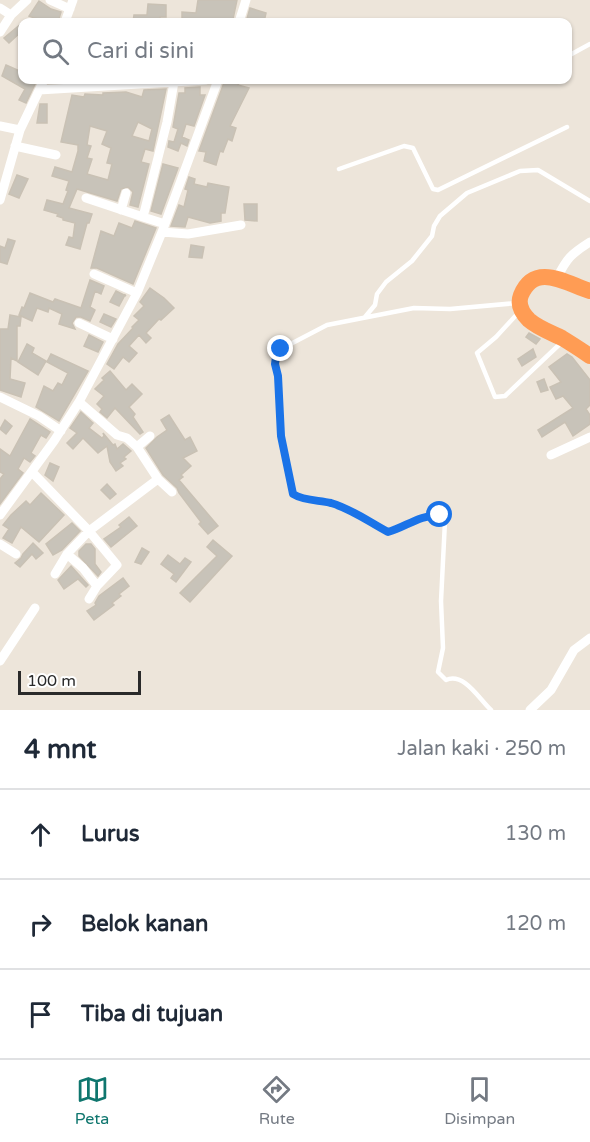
<!DOCTYPE html>
<html lang="id">
<meta charset="utf-8">
<style>
body{margin:0;font-family:"Varela Round",sans-serif;background:#f2f2f3;color:#1f2937}
.scale{position:absolute;left:18px;bottom:15px;width:123px;box-sizing:border-box;padding-left:6px;border:3px solid #2a2a2a;border-top:0;font-size:16px;line-height:21px;white-space:nowrap;color:#2a2a2a;-webkit-text-stroke:4px #fff;paint-order:stroke}
.stop{position:absolute;width:18px;height:18px;margin:-14px;border:4px solid #1a73e8;border-radius:50%;background:#fff}
.stop.end{background:#1a73e8;border-color:#fff;box-shadow:0 2px 6px #0008}
.list{margin:0;padding:0;list-style:none}
h2{display:flex;justify-content:space-between;align-items:center;height:78px;margin:0;padding:0 24px;font-size:26px}
h2 small{font-size:20px;font-weight:400;color:#747a83}
.list li{display:grid;grid-template-columns:39px 1fr auto;gap:18px;align-items:center;box-sizing:border-box;height:90px;padding:0 24px;border-top:2px solid #e0e1e3}
.list b{display:block;font-size:22px;white-space:nowrap}
.list em{font-size:20px;font-style:normal;color:#747a83}
.icon{flex:none;width:33px;height:33px;fill:none;stroke:currentColor;stroke-width:2;stroke-linecap:round;stroke-linejoin:round}
.map{position:relative;flex:none;width:590px;height:710px;overflow:hidden}
.search{position:absolute;background:#fff;box-shadow:0 2px 4px #0004;left:18px;right:18px;top:18px;height:66px;display:flex;align-items:center;gap:15px;box-sizing:border-box;padding:0 21px;border-radius:12px;color:#747a83;font-size:22px}
.sheet{height:348px;background:#fff}
nav{display:flex;justify-content:space-around;align-items:center;box-sizing:border-box;height:84px;border-top:2px solid #e0e1e3;background:#fff;font-size:16px;color:#747a83}
nav a{display:grid;justify-items:center;gap:3px}
nav .on{color:#0f766e}
.map>svg:first-child{display:block}
.building{fill:#c8c3b9;stroke:#c9c1b4;stroke-width:1.5;fill-rule:evenodd}
.lines{fill:none;stroke-linecap:round;stroke-linejoin:round}
.lane{stroke:#fff;stroke-width:4.5}
.street{stroke:#fff;stroke-width:9}
.highway{stroke:#ff9c54;stroke-width:16}
.route{stroke:#1a73e8;stroke-width:8}
</style>
<div class="map">
<svg width="590" height="710" viewBox="0 0 590 710">
<rect width="100%" height="100%" fill="#ede5da"/>
<!-- building -->
<path class="building" d="M198,0H237L233,19L228,22H203L182,19V12L196,13Z
M39,1L51,9L61,12L58,22H46L29,16Z
M148,4L166,5V17H160V22H133L134,15H147Z
M250,8L266,13L264,22H246Z
M22,23V31L9,43L4,38Z
M6,65L22,72V80H37L26,103L19,100L25,89L2,76Z
M225,80H240L238,85L249,88L230,126L236,128L232,141L228,139L223,152L220,151L216,165L204,161L206,152L199,151Z
M200,87V95H205L194,126L186,124L182,137L189,140L187,146L181,143L178,151L168,147L169,141L174,142L178,129L173,127L179,93H185V88Z
M166,89L153,151L145,149L141,162L149,164L138,207L130,205L133,192L128,187L121,189L117,201L77,189L69,208L92,214L89,223H87L80,249L66,245L69,237L73,238L75,223L63,220V218L57,216L58,214L44,210L47,200L63,204L68,191L66,190L69,181L52,176L55,167L72,172L78,151V145L61,142L72,95L84,97L85,94L103,95V93L126,92L142,97L144,90ZM138,122L152,129L149,141L132,136ZM90,126L107,131L102,144L111,148L107,163L112,164L108,180L87,174L92,159L87,158L91,146L87,145Z
M40,104H47V123H37Z
M163,164L178,168L161,214L151,211Z
M17,175L28,179L19,198L9,194Z
M189,177L195,179L194,184L207,187L208,183L229,187L225,213H221V221L210,223L188,217L185,227L171,226L179,205L184,207L188,190L185,189Z
M244,204H257V221L245,220Z
M135,221L156,228L133,284L97,268H91L101,231L114,236L119,223L132,228Z
M8,239L15,241L7,264L0,262V246L5,248Z
M191,245L204,247L202,258L189,257Z
M90,280L104,286L101,294L95,291L90,307L95,310L90,321L81,317H76L72,323L75,329L59,324L62,314L49,308L48,312L37,308L32,321L19,315L22,307L24,308L30,293L53,302L55,299L81,308Z
M150,288L164,298L174,308L161,320L159,319L146,333L151,338L146,343L139,335L129,346L137,353L129,362L123,357L114,369L107,364L118,344L133,328L132,327L139,320L134,316L144,306L140,302Z
M116,291L126,296L125,295L119,306L110,302Z
M104,314L116,319L111,327L100,322Z
M10,315L21,317L20,326H17V361L11,358L10,379L25,383L21,397L0,390V329H8Z
M529,333L540,339L536,344L526,337Z
M89,335L103,342L98,352L84,346Z
M27,344L34,348L32,353L46,361L38,375L18,362Z
M533,349L536,357L522,366L518,359Z
M51,354L88,371L59,421L36,407L44,386L53,391L58,383L62,385L68,373L47,362Z
M567,354L572,357L590,380V405L586,409L590,415V424L573,436L565,422L542,437L538,430L573,408L563,396L556,399L550,387L561,382L549,367Z
M110,371L126,390L132,384L142,394L129,407L135,414L133,417L143,432L140,434L115,408L107,418L100,412L102,409L97,404L104,396L95,389L104,380L102,378Z
M544,379L548,390L541,392L537,382Z
M81,412L93,423L89,428L102,438L104,436L103,433L113,445L115,444L117,449L123,444L131,451L124,457L126,459L120,463L123,466L116,471L110,462L107,446L98,453L83,438L73,449L67,443L77,433L70,428Z
M169,415L185,440L190,437L197,451L183,458L191,466L181,475L183,477L179,480L218,526L208,534L199,524L201,522L179,493L177,488L163,475L146,448L157,437L167,430L161,420Z
M30,419L50,432L46,438L41,435L31,453L35,456L30,462L24,458L18,469L23,473L0,504V479L4,474L0,472V449L10,456Z
M5,420L12,426L6,434L0,429Z
M50,463L59,467L53,481L45,475Z
M107,484L116,494L110,499L101,490Z
M41,493L64,515L39,542L21,527L12,543L3,538L9,529L3,525L11,515L26,501L30,505Z
M129,517L137,526L111,547L104,539L121,527L119,525Z
M72,523L80,531L62,550L53,555L46,544Z
M213,540L232,556L190,602L180,593L217,556L207,547Z
M33,543L43,553L36,559L32,554L20,567L15,563L21,558L23,554Z
M86,544H91L95,549V564L101,572L98,576L79,556V551Z
M142,548L149,552L141,564L135,562Z
M168,555L180,564L185,558L191,562L176,582L171,578L174,574L161,564Z
M71,566L88,585L86,587L78,579L64,589L58,580Z
M123,578L129,586L119,594L121,596L112,603L114,605L94,620L87,611L96,605L95,603L99,596Z"/>
<g class="lines">
<!-- lane -->
<path class="lane" d="M568,56L590,44
M339,169L404,146L413,148L433,189L438,190L567,127
M519,312L496,337L477,353L495,397L505,396L562,342
M365,317L375,305L377,294L386,282L412,261L432,236L434,226L440,216L467,193L520,171L538,170L590,201
M491,710C479,699 464,672 446,680L438,672L443,648L441,601L445,521C436,503 401,528 388,532C369,522 351,509 331,503C319,500 304,501 293,494L281,436L278,376L275,364L276,357L281,349L327,325L414,308L450,309L517,303"/>
<!-- street -->
<path class="street" d="M50,0L70,9
M0,8L11,15
M65,22L73,0
M239,22L246,0
M0,32L11,15L27,0
M39,90L206,80
M0,126L20,130
M15,146L56,155
M86,198L143,217
M0,200L20,130L44,80
M121,210L126,193
M165,224L143,217L167,122L174,82
M162,232L188,234L241,225
M94,274L137,293
M557,278C567,258 571,254 590,242
M79,323L113,339
M0,397L39,416L61,431
M79,402L117,435L127,438L137,447L158,479L172,492
M137,447L150,436
M551,455L590,437
M32,472L89,531L117,565L97,586L89,599
M0,515L54,441L79,402L137,293L162,232L218,80
M0,544L16,554
M67,554L83,568L97,586
M55,574L67,554L89,531L158,479
M0,661L35,608
M530,710L551,690L574,650L590,638"/>
<!-- highway -->
<path class="highway" d="M590,291C567,284 535,261 521,295C517,305 522,313 529,320C538,328 552,333 562,338C572,344 581,350 590,356"/>
</g>
<g class="lines">
<!-- route -->
<path class="route" d="M281,349L276,357L275,364L278,376L281,436L293,494C304,501 319,500 331,503C352,509 369,522 388,532C406,527 419,515 440,515"/>
</g>
</svg>
<div class="scale">100 m</div>
<div class="stop" style="left:440px;top:515px"></div>
<div class="stop end" style="left:281px;top:349px"></div>
<div class="search"><svg class="icon" aria-label="search" viewBox="0 0 24 24"><circle cx="10" cy="10" r="6"/><path d="M15 15l6 6"/></svg>Cari di sini</div>
</div>
<section class="sheet">
<h2>4 mnt<small>Jalan kaki · 250 m</small></h2>
<ul class="list">
<li><svg class="icon" aria-label="ahead" viewBox="0 0 24 24"><path d="M12 20V5M6 11l6-6 6 6"/></svg><div><b>Lurus</b></div><em>130 m</em></li>
<li><svg class="icon" aria-label="right" viewBox="0 0 24 24"><path d="M7 20v-9h11M14 6l5 5-5 5"/></svg><div><b>Belok kanan</b></div><em>120 m</em></li>
<li><svg class="icon" aria-label="arrive" viewBox="0 0 24 24"><path d="M6 21V4h12l-3 4 3 4H6"/></svg><div><b>Tiba di tujuan</b></div></li>
</ul>
</section>
<nav>
<a class="on"><svg class="icon" aria-label="map" viewBox="0 0 24 24"><path d="M3 6l6-2 6 2 6-2v14l-6 2-6-2-6 2zM9 4v14M15 6v14"/></svg>Peta</a>
<a><svg class="icon" aria-label="directions" viewBox="0 0 24 24"><path d="M12 3l9 9-9 9-9-9zM9 14v-3h6M13 9l2 2-2 2"/></svg>Rute</a>
<a><svg class="icon" aria-label="saved" viewBox="0 0 24 24"><path d="M7 4h10v16l-5-4-5 4z"/></svg>Disimpan</a>
</nav>
